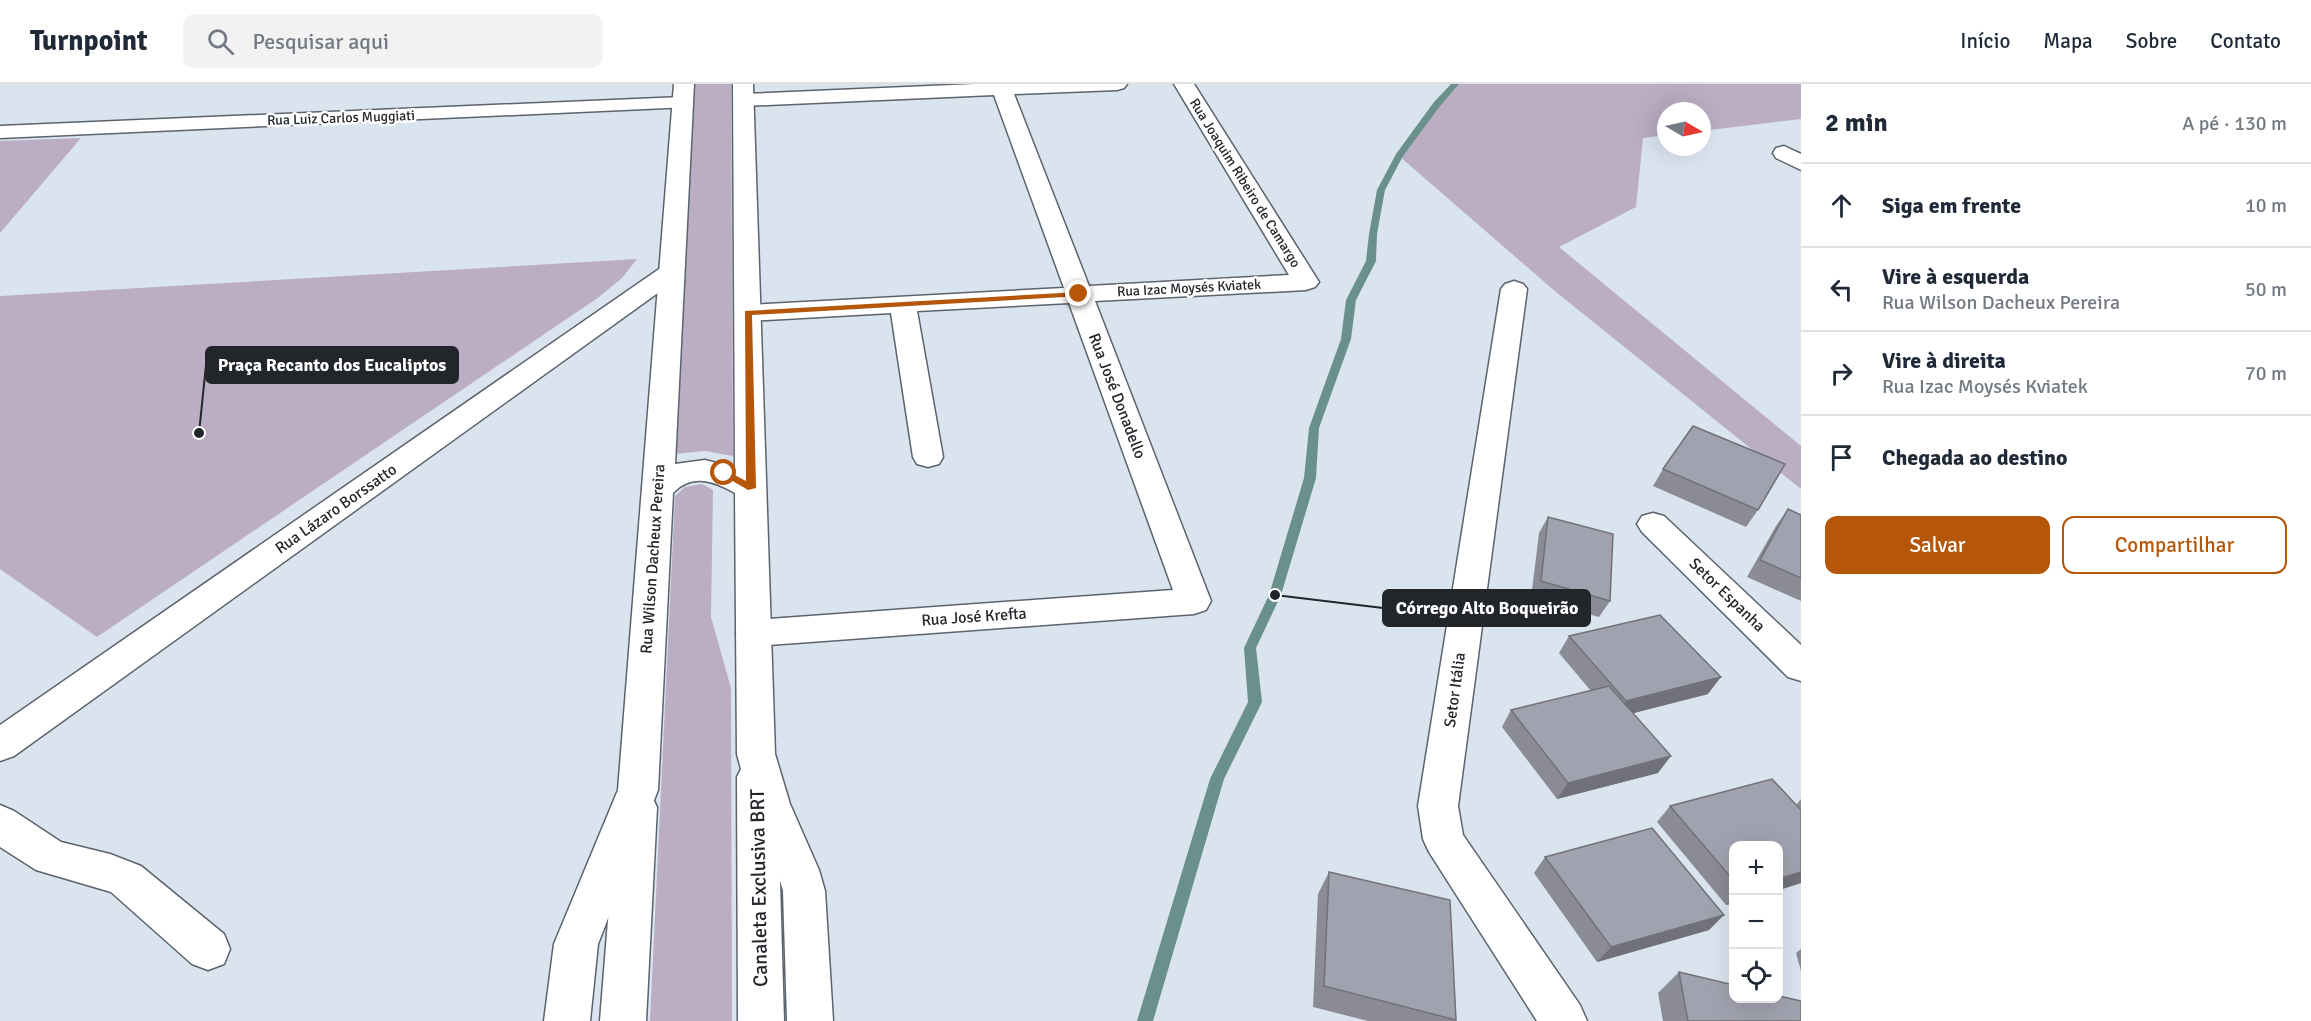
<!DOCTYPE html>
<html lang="pt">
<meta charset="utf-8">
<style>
body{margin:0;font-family:Signika,sans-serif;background:#f2f2f3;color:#1f2937}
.controls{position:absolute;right:18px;bottom:18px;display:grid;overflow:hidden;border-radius:12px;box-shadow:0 6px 24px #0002}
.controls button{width:54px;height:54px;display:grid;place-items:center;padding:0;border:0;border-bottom:2px solid #e0e1e3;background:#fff;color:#1f2937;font:30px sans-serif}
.compass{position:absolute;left:1657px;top:18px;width:54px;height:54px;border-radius:50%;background:#fff;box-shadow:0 6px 24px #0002;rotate:99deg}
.stop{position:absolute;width:18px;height:18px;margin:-14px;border:4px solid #b55609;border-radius:50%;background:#fff}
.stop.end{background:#b55609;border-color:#fff;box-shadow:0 2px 6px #0008}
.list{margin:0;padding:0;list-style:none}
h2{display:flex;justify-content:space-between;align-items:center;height:78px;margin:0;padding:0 24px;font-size:26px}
h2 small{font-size:20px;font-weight:400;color:#747a83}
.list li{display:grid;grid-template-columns:39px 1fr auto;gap:18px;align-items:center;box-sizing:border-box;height:84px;padding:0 24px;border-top:2px solid #e0e1e3}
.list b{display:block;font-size:22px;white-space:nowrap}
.list p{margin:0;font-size:20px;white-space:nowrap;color:#747a83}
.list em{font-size:20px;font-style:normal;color:#747a83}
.actions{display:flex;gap:12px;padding:18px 24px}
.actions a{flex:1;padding:14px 0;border:2px solid #b55609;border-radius:12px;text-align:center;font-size:21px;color:#b55609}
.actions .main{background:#b55609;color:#fff}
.icon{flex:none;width:33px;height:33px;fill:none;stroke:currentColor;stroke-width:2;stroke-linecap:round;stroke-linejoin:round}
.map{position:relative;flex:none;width:1801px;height:937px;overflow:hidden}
header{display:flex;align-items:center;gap:36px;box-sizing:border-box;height:84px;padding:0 30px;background:#fff;border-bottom:2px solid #e0e1e3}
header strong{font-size:28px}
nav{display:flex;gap:33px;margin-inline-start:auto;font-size:21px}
.search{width:420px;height:54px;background:#f2f2f3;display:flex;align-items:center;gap:15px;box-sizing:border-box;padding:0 21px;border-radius:12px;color:#747a83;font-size:22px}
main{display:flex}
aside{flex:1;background:#fff}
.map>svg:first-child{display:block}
.green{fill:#bbadc3}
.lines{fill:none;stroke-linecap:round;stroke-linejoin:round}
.stream{fill:#6a908b;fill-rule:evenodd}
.minor-casing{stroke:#5b636c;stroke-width:3}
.major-casing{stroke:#5b636c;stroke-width:3}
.minor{fill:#fff;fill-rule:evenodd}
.major{fill:#fff;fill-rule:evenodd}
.wall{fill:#8a8b96}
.shaded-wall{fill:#71717a}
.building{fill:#a1a2af;stroke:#71717a;stroke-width:1.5}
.route{fill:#b55609}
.labels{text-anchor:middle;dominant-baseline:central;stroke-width:5;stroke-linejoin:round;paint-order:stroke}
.far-street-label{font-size:14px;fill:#22262a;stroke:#fff}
.street-label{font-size:16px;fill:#22262a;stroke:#fff}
.near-street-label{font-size:20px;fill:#22262a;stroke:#fff}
.leader{fill:none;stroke:#22262a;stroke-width:2}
.callout-dot{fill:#22262a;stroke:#fff;stroke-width:2}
.callout{fill:#22262a;stroke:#22262a;stroke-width:2}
.callout-label{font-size:18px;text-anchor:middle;font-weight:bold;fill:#fff}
</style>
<header>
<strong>Turnpoint</strong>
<div class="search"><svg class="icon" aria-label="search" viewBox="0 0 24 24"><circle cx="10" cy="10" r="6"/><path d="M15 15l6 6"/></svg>Pesquisar aqui</div>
<nav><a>Início</a><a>Mapa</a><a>Sobre</a><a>Contato</a></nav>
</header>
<main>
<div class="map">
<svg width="1801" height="937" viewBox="0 0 1801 937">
<rect width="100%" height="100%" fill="#dae4ef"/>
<!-- green -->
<path class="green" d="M693,0H731L733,372L705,367L675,370Z
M1451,0H1801V35L1702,47V27H1666V51L1643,54L1636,123L1559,163L1801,362V405L1556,208L1399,72Z
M81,54L0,149V57Z
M637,175L622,194L599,213L97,553L0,485V212Z
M702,400L713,406L711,533L731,604L732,937H650L675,412L685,403Z"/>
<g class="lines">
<!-- stream -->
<path class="stream" d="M1451,0H1459L1440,22L1403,72L1385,106L1377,150L1376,177L1356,216L1351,255L1319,344L1316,394L1281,511L1256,564L1262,618L1224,695L1153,937H1137L1210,695L1248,618L1244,564L1269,511L1304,394L1309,344L1341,255L1346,216L1366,177L1369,150L1377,106L1396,70L1434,18Z"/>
<!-- minor casing -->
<g class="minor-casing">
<path id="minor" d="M975,0H1127L1124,4L1117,6L1014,10L1089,202L1289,191L1174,0H1194L1319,198L1315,203L1306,206L1095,217L1211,517L1206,526L1194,530L754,562L742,558L736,549L742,540L754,536L1173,506L1069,219L917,227L943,373L939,380L928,383L917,380L913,373L891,229L748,237L739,235L735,229L739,223L748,221L1064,204L994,11L744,22L737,20L734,16L737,12L744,10Z
M682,13L689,15L692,19L689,23L0,54V42Z
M1784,62L1801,70V86L1776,74L1773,69L1776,64Z
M671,180L680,183L684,188L680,193L14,672L0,677V641L662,183Z
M1514,197L1523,200L1527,205L1458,722L1463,751L1580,921L1587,937H1537L1429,768L1423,755L1418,722L1501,205L1505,200Z
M1653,429L1664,432L1801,561V597L1788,593L1642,448L1637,440L1642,432Z
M757,677L771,681L777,693L784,937H738L737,693L743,681Z
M637,706L651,711L657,723L646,937H600L617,723L623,711Z
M0,721L14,727L61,758L110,770L141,782L224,850L230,865L224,880L208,886L192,880L111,808L36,786L0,763Z"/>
</g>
<!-- major casing -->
<g class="major-casing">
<path id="major" d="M674,0H694L675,380L705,376L735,384L733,0H753L775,670L790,720L819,786L825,807L833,937H787L783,807L777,786L750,720L737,670L735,409C714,397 692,389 673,409L658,706L598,860L590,937H544L554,860L618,706Z"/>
</g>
<!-- minor -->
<use href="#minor" class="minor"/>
<!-- major -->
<use href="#major" class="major"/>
</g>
<!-- wall -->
<path class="wall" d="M1663,385L1758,426L1746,443L1653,402Z
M1788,425L1801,431V517L1747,493L1776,442Z
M1548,433L1610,517L1599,533L1531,514L1539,449Z
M1569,552L1708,610L1632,629L1658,689L1557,715L1502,643L1511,626L1591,607L1559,569Z
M1801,715V799L1779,806V762H1734V819L1726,821L1657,738L1670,722L1796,721Z
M1545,773L1709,846L1597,878L1534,789Z
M1329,788L1456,936L1455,937H1368L1313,923L1318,810Z
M1801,865V887L1796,869Z
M1679,888L1801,937H1663L1658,909Z"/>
<!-- shaded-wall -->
<path class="shaded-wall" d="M1721,593L1708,610L1615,634L1626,617Z
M1671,672L1658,689L1557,715L1568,699Z
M1801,788V799L1779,806V795Z
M1734,813V819L1726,821Z
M1724,831L1709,846L1597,878L1611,863Z"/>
<!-- building -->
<path class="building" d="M1693,342L1785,380L1758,426L1663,385Z
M1788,425L1801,431V494L1760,476Z
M1548,433L1613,450L1610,517L1541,497Z
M1660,531L1721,593L1626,617L1569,552Z
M1609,602L1671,672L1568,699L1511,626Z
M1772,695L1801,726V788L1779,795V762H1734V797L1670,722Z
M1652,744L1724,831L1611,863L1545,773Z
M1329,788L1450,816L1456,936L1324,902Z
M1679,888L1734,901V915H1779V912L1801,917V937H1688Z"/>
<!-- route -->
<path class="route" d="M1079,208L1082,209V212L752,231L756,404L748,406L719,389L727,387L746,397L745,227Z"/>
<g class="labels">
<!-- far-street labels -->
<g class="far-street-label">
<text transform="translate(341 34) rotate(-2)">Rua Luiz Carlos Muggiati</text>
<text transform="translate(1245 99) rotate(58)">Rua Joaquim Ribeiro de Camargo</text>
<text transform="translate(1189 204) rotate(-3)">Rua Izac Moysés Kviatek</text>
</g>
<!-- street labels -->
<g class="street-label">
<text transform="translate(1117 312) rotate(69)">Rua José Donadello</text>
<text transform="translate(336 425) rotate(-35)">Rua Lázaro Borssatto</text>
<text transform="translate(653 475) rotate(-86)">Rua Wilson Dacheux Pereira</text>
<text transform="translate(1727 511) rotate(44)">Setor Espanha</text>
<text transform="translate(974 533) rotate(-4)">Rua José Krefta</text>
<text transform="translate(1455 606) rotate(-82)">Setor Itália</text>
</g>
<!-- near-street labels -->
<g class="near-street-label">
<text transform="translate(759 804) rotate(-91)">Canaleta Exclusiva BRT</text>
</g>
</g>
<!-- callouts -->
<path class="leader" d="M199 349L206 281M1275 511L1383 524"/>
<g class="callout-dot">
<circle cx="199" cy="349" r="6"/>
<circle cx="1275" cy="511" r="6"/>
</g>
<g class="callout">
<rect x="206" y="263" width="252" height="36" rx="6"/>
<rect x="1383" y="506" width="207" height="36" rx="6"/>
</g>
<g class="callout-label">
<text x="332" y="287">Praça Recanto dos Eucaliptos</text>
<text x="1487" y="530">Córrego Alto Boqueirão</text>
</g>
</svg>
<div class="controls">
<button>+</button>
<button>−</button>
<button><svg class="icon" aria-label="locate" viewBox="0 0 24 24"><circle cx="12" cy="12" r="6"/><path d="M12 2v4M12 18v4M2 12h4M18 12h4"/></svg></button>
</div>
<svg class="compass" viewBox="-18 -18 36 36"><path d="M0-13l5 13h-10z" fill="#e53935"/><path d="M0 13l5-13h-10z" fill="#747a83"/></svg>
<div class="stop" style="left:724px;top:389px"></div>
<div class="stop end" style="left:1079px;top:210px"></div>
</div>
<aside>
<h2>2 min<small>A pé · 130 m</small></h2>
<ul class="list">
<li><svg class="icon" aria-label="ahead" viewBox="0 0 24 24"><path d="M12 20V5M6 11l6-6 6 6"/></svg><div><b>Siga em frente</b></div><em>10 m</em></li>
<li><svg class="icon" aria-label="left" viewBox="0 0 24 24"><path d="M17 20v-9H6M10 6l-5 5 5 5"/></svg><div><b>Vire à esquerda</b><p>Rua Wilson Dacheux Pereira</p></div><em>50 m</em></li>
<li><svg class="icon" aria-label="right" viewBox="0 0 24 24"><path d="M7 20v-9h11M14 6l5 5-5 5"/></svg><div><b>Vire à direita</b><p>Rua Izac Moysés Kviatek</p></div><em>70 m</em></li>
<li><svg class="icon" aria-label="arrive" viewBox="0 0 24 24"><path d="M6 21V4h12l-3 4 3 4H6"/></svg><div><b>Chegada ao destino</b></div></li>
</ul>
<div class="actions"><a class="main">Salvar</a><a>Compartilhar</a></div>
</aside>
</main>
